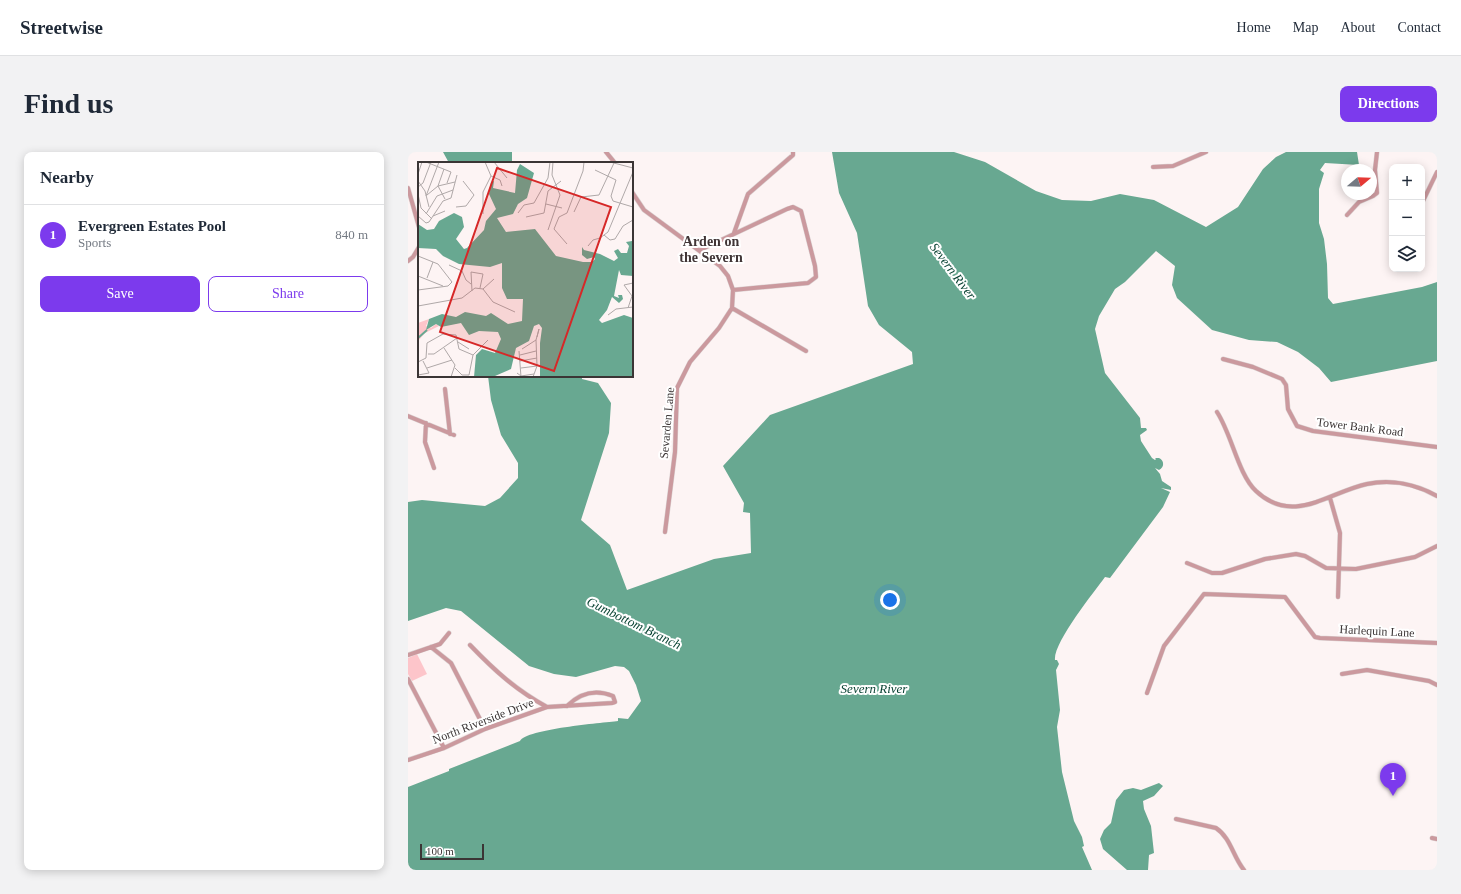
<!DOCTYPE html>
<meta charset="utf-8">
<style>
body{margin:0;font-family:Georgia,serif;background:#f2f2f3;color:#1f2937}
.controls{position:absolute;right:12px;top:12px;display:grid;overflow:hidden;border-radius:8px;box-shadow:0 2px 10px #0003}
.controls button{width:36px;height:36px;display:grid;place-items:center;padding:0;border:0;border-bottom:1px solid #e0e1e3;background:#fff;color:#1f2937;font:20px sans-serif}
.compass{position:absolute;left:933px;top:12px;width:36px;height:36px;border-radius:50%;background:#fff;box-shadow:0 2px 10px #0003;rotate:71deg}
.scale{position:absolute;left:12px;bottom:10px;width:64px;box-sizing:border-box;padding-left:4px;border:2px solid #3b3535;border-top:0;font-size:11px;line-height:14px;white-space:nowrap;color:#3b3535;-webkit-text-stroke:3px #fff;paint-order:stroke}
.you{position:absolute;left:482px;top:448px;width:14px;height:14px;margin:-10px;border:3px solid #fff;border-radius:50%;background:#1a73e8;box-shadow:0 0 0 6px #1a73e833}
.badge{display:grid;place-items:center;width:26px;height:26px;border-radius:50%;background:#7c3aed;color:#fff;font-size:13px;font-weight:700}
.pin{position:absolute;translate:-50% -33px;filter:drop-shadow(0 1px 2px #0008)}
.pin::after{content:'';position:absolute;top:21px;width:14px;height:12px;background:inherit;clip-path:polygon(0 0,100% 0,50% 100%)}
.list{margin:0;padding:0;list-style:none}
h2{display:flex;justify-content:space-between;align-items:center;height:52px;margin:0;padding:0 16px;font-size:17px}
h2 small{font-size:13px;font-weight:400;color:#747a83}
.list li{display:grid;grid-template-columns:26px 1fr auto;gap:12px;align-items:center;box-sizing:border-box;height:60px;padding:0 16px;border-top:1px solid #e0e1e3}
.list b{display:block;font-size:15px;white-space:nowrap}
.list p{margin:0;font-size:13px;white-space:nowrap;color:#747a83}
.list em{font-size:13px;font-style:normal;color:#747a83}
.actions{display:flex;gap:8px;padding:12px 16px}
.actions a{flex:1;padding:9px 0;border:1px solid #7c3aed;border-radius:8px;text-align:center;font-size:14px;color:#7c3aed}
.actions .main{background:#7c3aed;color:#fff}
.icon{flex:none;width:22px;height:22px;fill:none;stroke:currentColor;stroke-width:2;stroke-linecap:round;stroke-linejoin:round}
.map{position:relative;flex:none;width:1029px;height:718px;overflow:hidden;border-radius:8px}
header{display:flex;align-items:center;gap:24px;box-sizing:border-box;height:56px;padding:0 20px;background:#fff;border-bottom:1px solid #e0e1e3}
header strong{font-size:19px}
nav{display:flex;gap:22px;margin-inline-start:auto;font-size:14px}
.intro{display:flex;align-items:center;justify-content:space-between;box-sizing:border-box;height:96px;padding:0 24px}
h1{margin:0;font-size:28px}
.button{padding:10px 18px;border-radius:8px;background:#7c3aed;color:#fff;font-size:14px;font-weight:700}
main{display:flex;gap:24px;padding:0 24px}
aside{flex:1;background:#fff;border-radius:8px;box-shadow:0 2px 10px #0003}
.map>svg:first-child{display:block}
.green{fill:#fdc5ca}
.water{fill:#68a891}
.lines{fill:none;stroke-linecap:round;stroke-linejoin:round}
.minor-casing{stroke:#dad2d2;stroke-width:5}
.minor{stroke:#cb999e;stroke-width:4}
.labels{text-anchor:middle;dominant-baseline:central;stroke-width:4;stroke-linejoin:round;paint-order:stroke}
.street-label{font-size:12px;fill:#3b3535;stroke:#fff}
.water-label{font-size:13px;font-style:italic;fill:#043f2f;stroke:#fff}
.quarter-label{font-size:14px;font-weight:bold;fill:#403536;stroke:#fff}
.inset-river{fill:none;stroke:#68a891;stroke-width:2}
.inset-road{fill:none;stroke:#afa8a8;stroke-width:1}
.view{fill:#d62828;fill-opacity:0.15;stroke:#d62828;stroke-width:2}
.inset-edge{fill:none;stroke:#3b3535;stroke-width:2}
</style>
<header>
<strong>Streetwise</strong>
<nav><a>Home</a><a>Map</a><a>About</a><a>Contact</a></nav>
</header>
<div class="intro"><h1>Find us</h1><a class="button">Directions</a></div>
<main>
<aside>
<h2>Nearby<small></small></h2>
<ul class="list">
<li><span class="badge">1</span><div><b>Evergreen Estates Pool</b><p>Sports</p></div><em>840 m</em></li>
</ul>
<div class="actions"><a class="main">Save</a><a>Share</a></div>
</aside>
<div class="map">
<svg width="1029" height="718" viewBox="0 0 1029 718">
<rect width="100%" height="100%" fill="#fdf4f4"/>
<!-- green -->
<path class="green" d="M9,502L19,522L4,529L0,522V506Z"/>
<!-- water -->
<path class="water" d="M35,0H104V11H41Z
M424,0H546L577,10L628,39L654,48L683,49L712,42L746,48L798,75L830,55L855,17L868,5L878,0H949L951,13L917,11L912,18L916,21L911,37V71L916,87L919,112L920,146L925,152L1014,135L1029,130V209L923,230L911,216L890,200L869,190L841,188L804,178L769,146L764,133L767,114L748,99L717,130L707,137L691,164L687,177L697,221L732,266L733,276H738L739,278L732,283L733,289L744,306L747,308L748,307L747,306H751C756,308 757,315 751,318L747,316L752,322L754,329L763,335V338L753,336L762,340L755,355L702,426L697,425C686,440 645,491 647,508H649L651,512L648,518L652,558L649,575L654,620L666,669L674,685L676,694L674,695L684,718H0V635L41,619V617L112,589C119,577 193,571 210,569V566L220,567L233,549L228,533L221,519L216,515L207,514L168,525L146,522L121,514L53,459L38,456L0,469V350L14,348L77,354L92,346L110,326V311L93,283L83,248L80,224H174V227L190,231L203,251L201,281L173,368L202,393L219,438L306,407L343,401L342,361L335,360L336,351L315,314L362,263L505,212L504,200L471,173L460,154L449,81L431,41Z
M751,631L755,634L746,644L735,649L736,657L743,674L746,701L741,703L740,718H719L695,697L692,687L696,678L703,671L708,648L716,638L725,636L733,638Z"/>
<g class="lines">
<!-- minor casing -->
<g class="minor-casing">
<path id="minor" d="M198,0L207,11
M745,15L765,14L798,0
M0,36L11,75
M224,40L236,58L312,114L320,124L325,138L324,156L311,176L282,210L269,236L267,300L257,380
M1014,51L1029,20
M939,63L951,50L965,44L969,41L967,18L969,0
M326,81L340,42L385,3V0
M292,98L379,57L385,55L393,59L407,114L408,125L400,131L325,138
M0,109L5,105L11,95
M324,156L398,199
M815,207L845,215L874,227L878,233L880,257L889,274L905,279L1029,295
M37,237L42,282
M809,260C824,283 830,322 848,339C885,374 921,340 959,332C983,327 1008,332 1029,344
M0,264L46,283
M18,271L17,290L26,316
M922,346L932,381L930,445
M779,411L804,421H814L857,407L888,402L897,404L918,416L948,417L1007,405L1029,394
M62,493C87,519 108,538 139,555
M23,495L43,511L77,577
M0,503L32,492L41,481
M934,522L959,518L1021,529L1029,533
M0,527L36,596
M739,541L756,494L796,442L877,445L907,485L912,486L1029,491
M0,608L36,596L77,577L139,555L204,551L207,550L205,544C188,537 172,541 159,554
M768,667L808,676C823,686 825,705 836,718
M1024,686L1029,687"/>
</g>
<!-- minor -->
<use href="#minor" class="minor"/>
</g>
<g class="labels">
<!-- street labels -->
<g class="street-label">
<text transform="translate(259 271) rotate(-85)">Sevarden Lane</text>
<text transform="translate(952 275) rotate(7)">Tower Bank Road</text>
<text transform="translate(969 479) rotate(3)">Harlequin Lane</text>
<text transform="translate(75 569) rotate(-21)">North Riverside Drive</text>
</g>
<!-- water labels -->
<g class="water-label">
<text transform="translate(545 119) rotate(53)">Severn River</text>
<text transform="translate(226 471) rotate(26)">Gumbottom Branch</text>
<text x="466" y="536">Severn River</text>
</g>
<!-- quarter labels -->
<g class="quarter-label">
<text x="303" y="89">Arden on<tspan x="303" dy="16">the Severn</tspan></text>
</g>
</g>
<!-- overview -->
<g transform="translate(10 10)">
<rect width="215" height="215" fill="#fdf4f4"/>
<path d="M11,157L8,164L13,166L18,162L21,164L7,171L0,179V161Z" fill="#fdc5ca"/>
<path d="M102,2L116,11L109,36L100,42L95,52L79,56L88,70L117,67L138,94L165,100H174L177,97L176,95L169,97L164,93V85L166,88L182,92L196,99L200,96L196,89L200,87L203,91H209L211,84L208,80L214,79L215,114L203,113L201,108L196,134L201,136L200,133H204L205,137L201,141L194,135L189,148L181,158L184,161L206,153L215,156V215H122V181L124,166L121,162L116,164L111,179L98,186L93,207L77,214L56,215L58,193L64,187L77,191L83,177L80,170L61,169L51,173L43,161L23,165L18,162L8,168L11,157L24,152L38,155L47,150L68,154L73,151L90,162L104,159L105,137H89L84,126V101L72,105L41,102L25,94L18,87L0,86V62L9,68L16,67L21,59L36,51L44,55L46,65L38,77L46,87L49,86L66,68L68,59L78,47L71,32L73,20L76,19L75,26L97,31L99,8Z" fill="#68a891"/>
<path class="inset-river" d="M0,176L9,168"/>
<path class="inset-road" d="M8,0L33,10L29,21M76,0L89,16M192,0L215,6M26,7L20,24L27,37M177,8L198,18L193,34L195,39L215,45M0,12L4,0M73,14L82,18L84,24M0,19L7,29L11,45M45,19L56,33M0,25L5,21L13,0M0,32L3,46L14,57M9,33L20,24L37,20M8,34L21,0M128,42L144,46M38,45L48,44L56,33M156,50L163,35L181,33L196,1M100,51L106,43L116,41L130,16L132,0M8,52L19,34L35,28M65,52V30L73,14L67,0M0,54L8,61L11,60L25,39L33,36L39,13M15,54L27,49M108,55L126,51L130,29L143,19M130,68L142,33L134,13L135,0M186,73L192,78L197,77L205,64L215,58M149,82L136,67L141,55L149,51L165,9L166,0M170,84L175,78L182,76L190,70L215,10M0,94L20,102L34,120L30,124L0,128M31,103L44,109L48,118L53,122M0,114L25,124M9,116L15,100M65,127L75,140L97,150M65,127L76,117M54,129L53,110L65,112L62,126M0,144L44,136L57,126L65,127M210,146L214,134L206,123L215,121M190,153L198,147L215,145M40,180L51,187M26,186L37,203L33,215M104,187L118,178M101,189L103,215M10,192H16L39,176M102,193L118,189M102,199L119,196M0,200L8,196L9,181L25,172L38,173L41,187L55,193M9,206L34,198M37,206L44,213H51L55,193L70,178M103,206L119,204M99,211L103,214L116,212M0,213L11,211L5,199M115,215L119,204L118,178L121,167L119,175"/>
<path class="view" d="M79,6L193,45L136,209L22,170Z"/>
<rect width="215" height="215" class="inset-edge"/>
</g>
</svg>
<div class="controls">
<button>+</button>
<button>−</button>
<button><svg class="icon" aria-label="layers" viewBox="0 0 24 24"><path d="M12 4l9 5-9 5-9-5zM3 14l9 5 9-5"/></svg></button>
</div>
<svg class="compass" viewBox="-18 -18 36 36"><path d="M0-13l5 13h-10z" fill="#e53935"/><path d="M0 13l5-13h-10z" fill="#747a83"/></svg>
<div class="scale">100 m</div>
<div class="you"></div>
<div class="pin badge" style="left:985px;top:644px">1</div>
</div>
</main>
